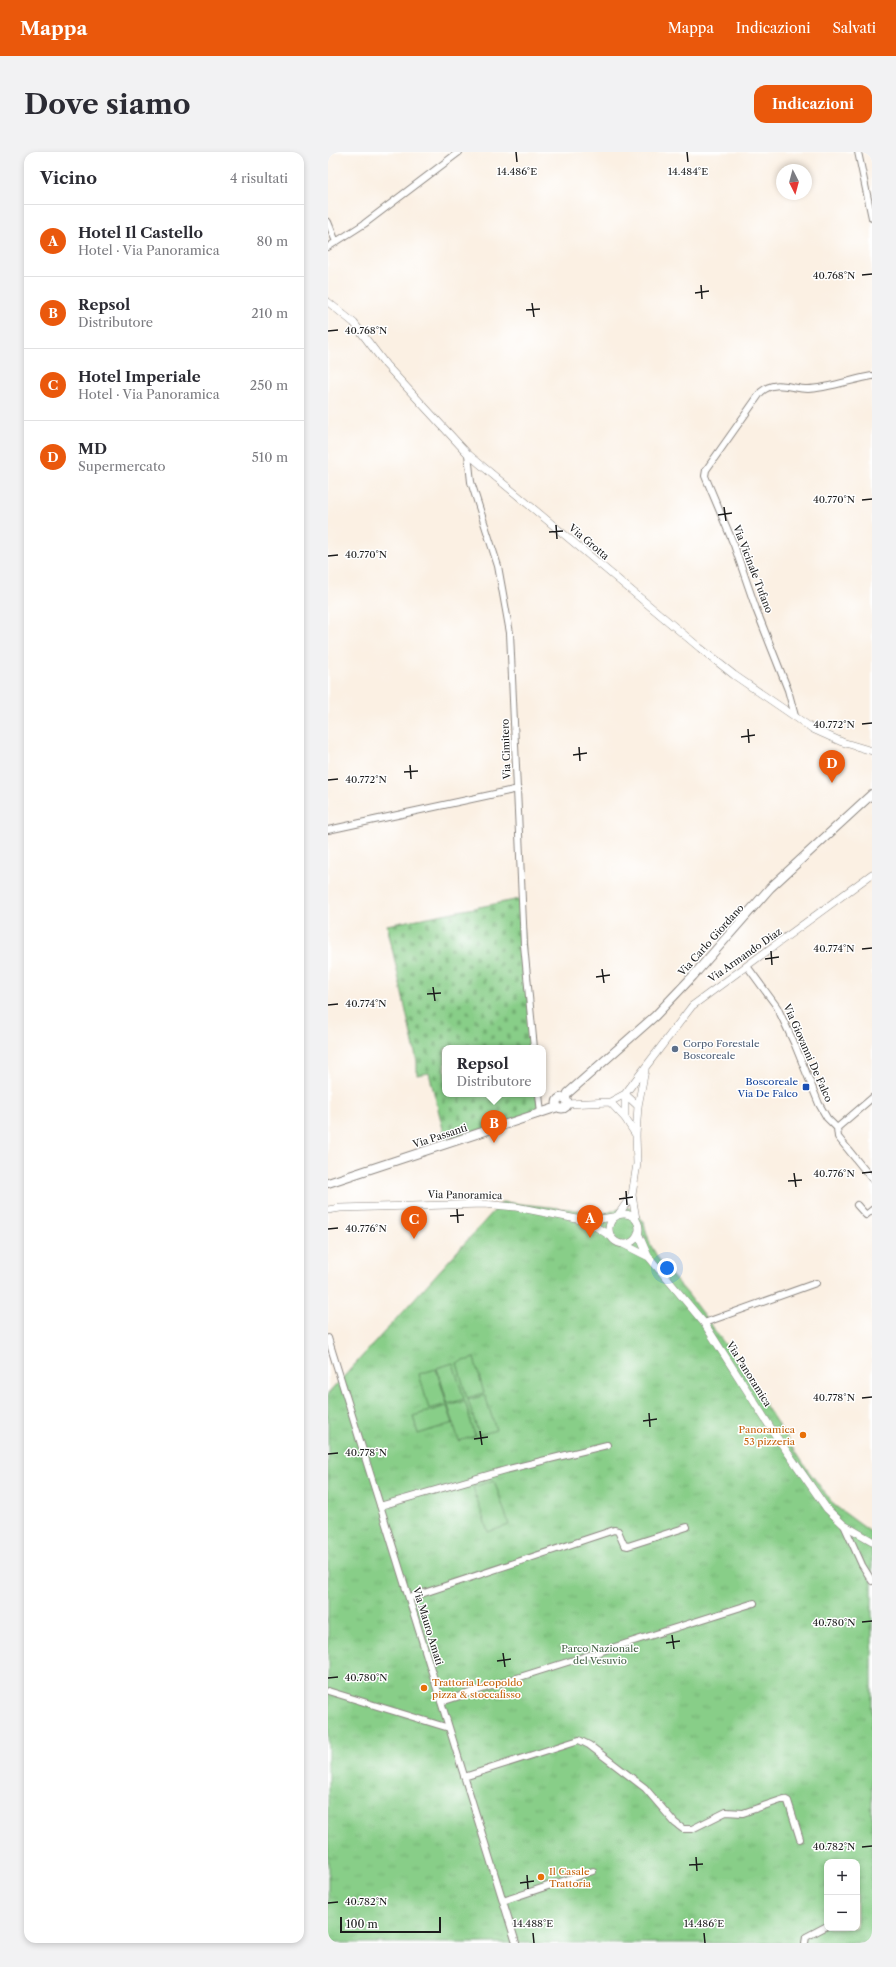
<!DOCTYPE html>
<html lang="it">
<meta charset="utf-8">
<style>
body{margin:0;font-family:"Libre Caslon Text",serif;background:#f2f2f3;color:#2b2b33}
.controls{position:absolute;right:12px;bottom:12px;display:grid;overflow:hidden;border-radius:8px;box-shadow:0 2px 6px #0003}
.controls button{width:36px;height:36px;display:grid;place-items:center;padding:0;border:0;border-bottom:1px solid #e1e1e2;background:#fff;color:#2b2b33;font:20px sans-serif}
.compass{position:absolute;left:448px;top:12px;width:36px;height:36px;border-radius:50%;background:#fff;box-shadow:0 2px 6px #0003;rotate:174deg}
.scale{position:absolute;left:12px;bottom:10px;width:101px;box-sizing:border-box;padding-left:4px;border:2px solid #1c1c1c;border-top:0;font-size:11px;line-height:14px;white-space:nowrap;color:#1c1c1c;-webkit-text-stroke:3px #fff;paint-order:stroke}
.you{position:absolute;left:339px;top:1116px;width:14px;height:14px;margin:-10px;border:3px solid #fff;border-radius:50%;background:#1a73e8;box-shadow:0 0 0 6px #1a73e833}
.badge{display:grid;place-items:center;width:26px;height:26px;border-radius:50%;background:#ea580c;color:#fff;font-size:13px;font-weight:700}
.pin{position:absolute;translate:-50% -33px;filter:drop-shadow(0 1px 2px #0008)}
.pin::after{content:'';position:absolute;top:21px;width:14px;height:12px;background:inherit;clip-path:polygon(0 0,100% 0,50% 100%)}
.popup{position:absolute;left:114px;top:893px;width:104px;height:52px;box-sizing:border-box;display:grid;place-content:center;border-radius:8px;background:#fff;filter:drop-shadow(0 1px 3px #0005);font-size:13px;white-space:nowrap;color:#7c7c81}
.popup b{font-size:15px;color:#2b2b33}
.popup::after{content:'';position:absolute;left:50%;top:100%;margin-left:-8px;border:8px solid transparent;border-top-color:#fff}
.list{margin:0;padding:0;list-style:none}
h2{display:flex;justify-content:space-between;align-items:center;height:52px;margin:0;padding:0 16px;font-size:17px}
h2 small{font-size:13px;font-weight:400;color:#7c7c81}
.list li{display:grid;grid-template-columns:26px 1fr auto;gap:12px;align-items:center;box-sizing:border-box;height:72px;padding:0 16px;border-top:1px solid #e1e1e2}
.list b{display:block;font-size:15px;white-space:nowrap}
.list p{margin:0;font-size:13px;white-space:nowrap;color:#7c7c81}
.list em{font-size:13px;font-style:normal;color:#7c7c81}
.map{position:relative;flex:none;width:544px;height:1791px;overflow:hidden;border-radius:12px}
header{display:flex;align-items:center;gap:24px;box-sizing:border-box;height:56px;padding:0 20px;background:#ea580c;color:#fff}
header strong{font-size:19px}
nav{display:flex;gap:22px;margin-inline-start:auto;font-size:14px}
.intro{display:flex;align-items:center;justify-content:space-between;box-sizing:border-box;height:96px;padding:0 24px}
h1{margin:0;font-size:28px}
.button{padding:10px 18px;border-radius:12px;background:#ea580c;color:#fff;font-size:14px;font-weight:700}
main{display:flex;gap:24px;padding:0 24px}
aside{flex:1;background:#fff;border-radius:12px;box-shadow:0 2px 6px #0003}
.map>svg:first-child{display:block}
.cemetery{fill:url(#cemetery-stones);stroke:#527552}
.park{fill:url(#park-tufts);stroke:#527552;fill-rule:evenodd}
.pitch{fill:#88ce88;stroke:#527552}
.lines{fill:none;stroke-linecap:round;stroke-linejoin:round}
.minor-casing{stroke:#8c8680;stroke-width:8}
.tertiary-casing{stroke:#8c8680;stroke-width:8}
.secondary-casing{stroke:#8c8680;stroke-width:10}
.minor{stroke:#fff;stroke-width:6}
.tertiary{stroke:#fff;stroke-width:7}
.secondary{stroke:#fff;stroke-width:8}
.ticks{fill:none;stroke:#1c1c1c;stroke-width:1.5}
.service-dot{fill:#5c6f8a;stroke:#fff;stroke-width:1.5}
.transit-dot{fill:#1a4fb4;stroke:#fff;stroke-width:1.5}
.food-dot{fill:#e8710a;stroke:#fff;stroke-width:1.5}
.labels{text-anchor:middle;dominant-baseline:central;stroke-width:3;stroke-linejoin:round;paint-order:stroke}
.street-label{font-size:10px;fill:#1c1c1c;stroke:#fff}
.service-label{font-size:10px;fill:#4e5e75;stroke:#fff;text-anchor:start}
.transit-label{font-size:10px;fill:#164399;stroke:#fff;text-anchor:end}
.food-label{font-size:10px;fill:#c56008;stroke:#fff;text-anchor:start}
.park-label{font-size:10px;fill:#476347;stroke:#fff}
.ticks-label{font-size:10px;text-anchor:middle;fill:#1c1c1c;stroke:#fff;stroke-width:3;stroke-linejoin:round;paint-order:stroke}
</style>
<header>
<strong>Mappa</strong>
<nav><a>Mappa</a><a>Indicazioni</a><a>Salvati</a></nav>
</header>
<div class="intro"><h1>Dove siamo</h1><a class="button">Indicazioni</a></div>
<main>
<aside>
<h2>Vicino<small>4 risultati</small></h2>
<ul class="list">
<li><span class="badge">A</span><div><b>Hotel Il Castello</b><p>Hotel · Via Panoramica</p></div><em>80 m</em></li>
<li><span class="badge">B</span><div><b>Repsol</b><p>Distributore</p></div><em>210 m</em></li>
<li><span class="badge">C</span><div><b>Hotel Imperiale</b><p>Hotel · Via Panoramica</p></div><em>250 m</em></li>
<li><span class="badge">D</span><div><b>MD</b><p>Supermercato</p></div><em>510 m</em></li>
</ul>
</aside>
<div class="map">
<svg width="544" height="1791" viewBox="0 0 544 1791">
<defs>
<pattern id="cemetery-stones" width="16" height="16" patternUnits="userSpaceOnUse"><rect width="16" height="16" fill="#88ce88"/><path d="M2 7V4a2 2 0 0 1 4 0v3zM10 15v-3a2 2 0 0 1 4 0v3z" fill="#75b075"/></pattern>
<pattern id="park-tufts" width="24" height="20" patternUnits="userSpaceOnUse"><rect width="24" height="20" fill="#88ce88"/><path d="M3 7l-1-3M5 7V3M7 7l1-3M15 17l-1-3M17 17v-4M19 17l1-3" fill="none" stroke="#75b075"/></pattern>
</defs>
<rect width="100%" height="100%" fill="#fff"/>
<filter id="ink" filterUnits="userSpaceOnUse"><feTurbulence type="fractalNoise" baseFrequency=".025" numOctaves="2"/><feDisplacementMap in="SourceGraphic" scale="8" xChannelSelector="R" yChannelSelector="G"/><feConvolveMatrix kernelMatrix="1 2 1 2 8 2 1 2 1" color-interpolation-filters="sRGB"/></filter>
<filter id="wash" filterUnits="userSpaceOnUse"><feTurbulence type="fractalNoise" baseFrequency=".012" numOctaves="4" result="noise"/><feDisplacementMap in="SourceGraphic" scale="16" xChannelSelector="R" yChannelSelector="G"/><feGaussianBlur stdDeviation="0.9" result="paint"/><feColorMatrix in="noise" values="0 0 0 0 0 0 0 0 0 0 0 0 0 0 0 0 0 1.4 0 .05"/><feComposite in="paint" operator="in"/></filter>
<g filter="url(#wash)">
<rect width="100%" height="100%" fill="#fbf0e3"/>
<!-- cemetery -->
<path class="cemetery" d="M192,747L204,896H117V942H209L211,958L118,989L101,921L89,923V910L59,773Z"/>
<!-- park -->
<path class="park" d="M174,1050L278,1061L298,1055L306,1058L316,1072L322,1092L334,1113L359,1141L402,1199L479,1317L506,1353L544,1381V1791H0V1242ZM499,1710H529V1776H499Z"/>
<!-- pitch -->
<path class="pitch" d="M146,1206L156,1241L139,1246L129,1211Z
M125,1211L136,1247L120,1252L109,1216Z
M108,1217L119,1252L101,1257L91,1222Z
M157,1243L168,1278L151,1283L140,1248Z
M137,1249L147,1284L131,1289L120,1254Z
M119,1254L125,1271L90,1282L85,1264Z
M166,1328L181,1373L160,1380L145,1335Z"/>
</g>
<g filter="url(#ink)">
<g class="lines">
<!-- minor casing -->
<g class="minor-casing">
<path id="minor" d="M530,0L544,66
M0,70L8,90
M0,95L36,72L131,0
M140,302L143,330L170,414L182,481L196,793L206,896
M467,564L460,538L428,457L406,393L377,324L378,318L433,240C447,227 463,237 480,237C496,237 527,227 544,224
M0,678L190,637
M419,814L449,855L467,893L491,952L499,966L509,976L510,985L544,1027
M211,942L213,961
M509,976L544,946
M529,1053L538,1063L544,1058
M376,1171L488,1131
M0,1186L188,1791
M52,1354L181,1317L279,1293
M516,1373L534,1413L544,1429
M81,1446L286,1378L290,1379L296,1393L300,1394L359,1375
M0,1539L121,1576
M113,1550L426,1451
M136,1625L251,1588L261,1593L317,1636L347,1671L355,1677H364L398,1660L415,1661L456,1647L460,1649L472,1687
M175,1749L265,1719
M477,1791L478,1785L499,1774"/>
</g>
<!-- tertiary casing -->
<g class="tertiary-casing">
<path id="tertiary" d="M0,150L26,171L58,213L140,302L372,496L406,523L485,577L514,590L544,599
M297,942L310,954
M282,950L297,966L308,983
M239,952L282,950L297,942
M297,966V942L364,854L544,722
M0,1058L12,1056L156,1052L188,1055L259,1069L285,1065
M281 1077a15 15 0 1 1 30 0a15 15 0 1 1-30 0Z
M290,1063L304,1043
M308,1067L304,1043L309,1012L308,983L310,954L317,918
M259,1069L282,1084
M310,1081L320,1104L376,1171L446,1281L499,1357L516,1373L544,1389
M295,1092L319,1104"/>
</g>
<!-- secondary casing -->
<g class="secondary-casing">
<path id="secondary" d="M228.5 951a5.5 5.5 0 1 1 11 0a5.5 5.5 0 1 1-11 0Z
M237,947L240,941L327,864L365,824L442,736L544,642
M0,1031L230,955"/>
</g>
<!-- minor -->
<use href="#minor" class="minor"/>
<!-- tertiary -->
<use href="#tertiary" class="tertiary"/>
<!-- secondary -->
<use href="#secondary" class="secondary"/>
</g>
</g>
<!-- ticks -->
<path class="ticks" d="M188,0L189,10M359,0L360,10M534,123L544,122M373,133L374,147M367,141L381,139M204,151L206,165M198,158L212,157M0,179L10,178M534,348L544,347M396,355L398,369M390,363L404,361M228,373L229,387M221,380L235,379M0,404L10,403M534,572L544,571M420,577L421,591M413,585L427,583M251,595L252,609M245,603L259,601M82,613L83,627M76,620L90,619M0,628L10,627M534,797L544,796M443,799L444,813M437,807L451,805M274,817L276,831M268,825L282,823M105,835L107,849M99,842L113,841M0,853L10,852M466,1021L468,1035M534,1021L544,1020M460,1029L474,1028M298,1039L299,1053M291,1047L305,1045M129,1057L130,1071M122,1064L136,1063M0,1077L10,1076M534,1246L544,1245M321,1261L322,1275M315,1269L329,1267M152,1279L154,1293M146,1287L160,1285M0,1302L10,1301M534,1470L544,1469M344,1483L346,1497M338,1491L352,1489M175,1501L177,1515M169,1509L183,1507M0,1526L10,1525M534,1695L544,1694M368,1705L369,1719M361,1713L375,1712M199,1723L200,1737M192,1731L206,1729M0,1751L10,1750M205,1781L206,1791M376,1781L377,1791"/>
<!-- markers -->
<circle class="service-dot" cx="347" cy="897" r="4"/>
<rect class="transit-dot" x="474" y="931" width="8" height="8" rx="2"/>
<g class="food-dot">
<circle cx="475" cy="1283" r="4"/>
<circle cx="96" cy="1536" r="4"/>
<circle cx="213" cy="1725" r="4"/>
</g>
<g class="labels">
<!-- street labels -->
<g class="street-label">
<text transform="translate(261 390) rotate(40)">Via Grotta</text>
<text transform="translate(425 417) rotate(69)">Via Vicinale Tufano</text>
<text transform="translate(178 597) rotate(-92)">Via Cimitero</text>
<text transform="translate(383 788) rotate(-48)">Via Carlo Giordano</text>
<text transform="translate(417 803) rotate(-35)">Via Armando Diaz</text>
<text transform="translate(480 901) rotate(66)">Via Giovanni De Falco</text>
<text transform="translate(112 984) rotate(-18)">Via Passanti</text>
<text transform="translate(137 1043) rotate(1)">Via Panoramica</text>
<text transform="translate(421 1222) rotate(58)">Via Panoramica</text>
<text transform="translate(100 1474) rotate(73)">Via Mauro Amati</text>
</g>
<!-- service labels -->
<g class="service-label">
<text x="355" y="891">Corpo Forestale<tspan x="355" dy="12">Boscoreale</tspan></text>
</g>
<!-- transit labels -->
<g class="transit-label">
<text x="470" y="929">Boscoreale<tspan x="470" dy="12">Via De Falco</tspan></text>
</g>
<!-- food labels -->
<g class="food-label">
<text x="467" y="1277" text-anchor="end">Panoramica<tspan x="467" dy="12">53 pizzeria</tspan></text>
<text x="104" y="1530">Trattoria Leopoldo<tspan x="104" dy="12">pizza &amp; stoccafisso</tspan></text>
<text x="221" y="1719">Il Casale<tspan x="221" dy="12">Trattoria</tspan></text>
</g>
<!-- park labels -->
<g class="park-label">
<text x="272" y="1496">Parco Nazionale<tspan x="272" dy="12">del Vesuvio</tspan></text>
</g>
</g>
<g class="ticks-label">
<text x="189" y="23">14.486°E</text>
<text x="360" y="23">14.484°E</text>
<text x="506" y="127">40.768°N</text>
<text x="38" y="182">40.768°N</text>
<text x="506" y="351">40.770°N</text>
<text x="38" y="406">40.770°N</text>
<text x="506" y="576">40.772°N</text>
<text x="38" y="631">40.772°N</text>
<text x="506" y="800">40.774°N</text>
<text x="38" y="855">40.774°N</text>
<text x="506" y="1025">40.776°N</text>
<text x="38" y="1080">40.776°N</text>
<text x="506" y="1249">40.778°N</text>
<text x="38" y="1304">40.778°N</text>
<text x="506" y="1474">40.780°N</text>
<text x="38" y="1529">40.780°N</text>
<text x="506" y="1698">40.782°N</text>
<text x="38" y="1753">40.782°N</text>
<text x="205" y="1775">14.488°E</text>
<text x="376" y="1775">14.486°E</text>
</g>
</svg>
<div class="controls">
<button>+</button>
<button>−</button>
</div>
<svg class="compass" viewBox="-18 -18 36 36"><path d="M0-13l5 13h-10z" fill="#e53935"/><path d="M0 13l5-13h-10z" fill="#7c7c81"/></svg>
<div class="scale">100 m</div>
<div class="you"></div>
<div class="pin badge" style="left:262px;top:1086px">A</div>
<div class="pin badge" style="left:166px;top:991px">B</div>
<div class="popup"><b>Repsol</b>Distributore</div>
<div class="pin badge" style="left:86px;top:1087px">C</div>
<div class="pin badge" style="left:504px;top:631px">D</div>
</div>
</main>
